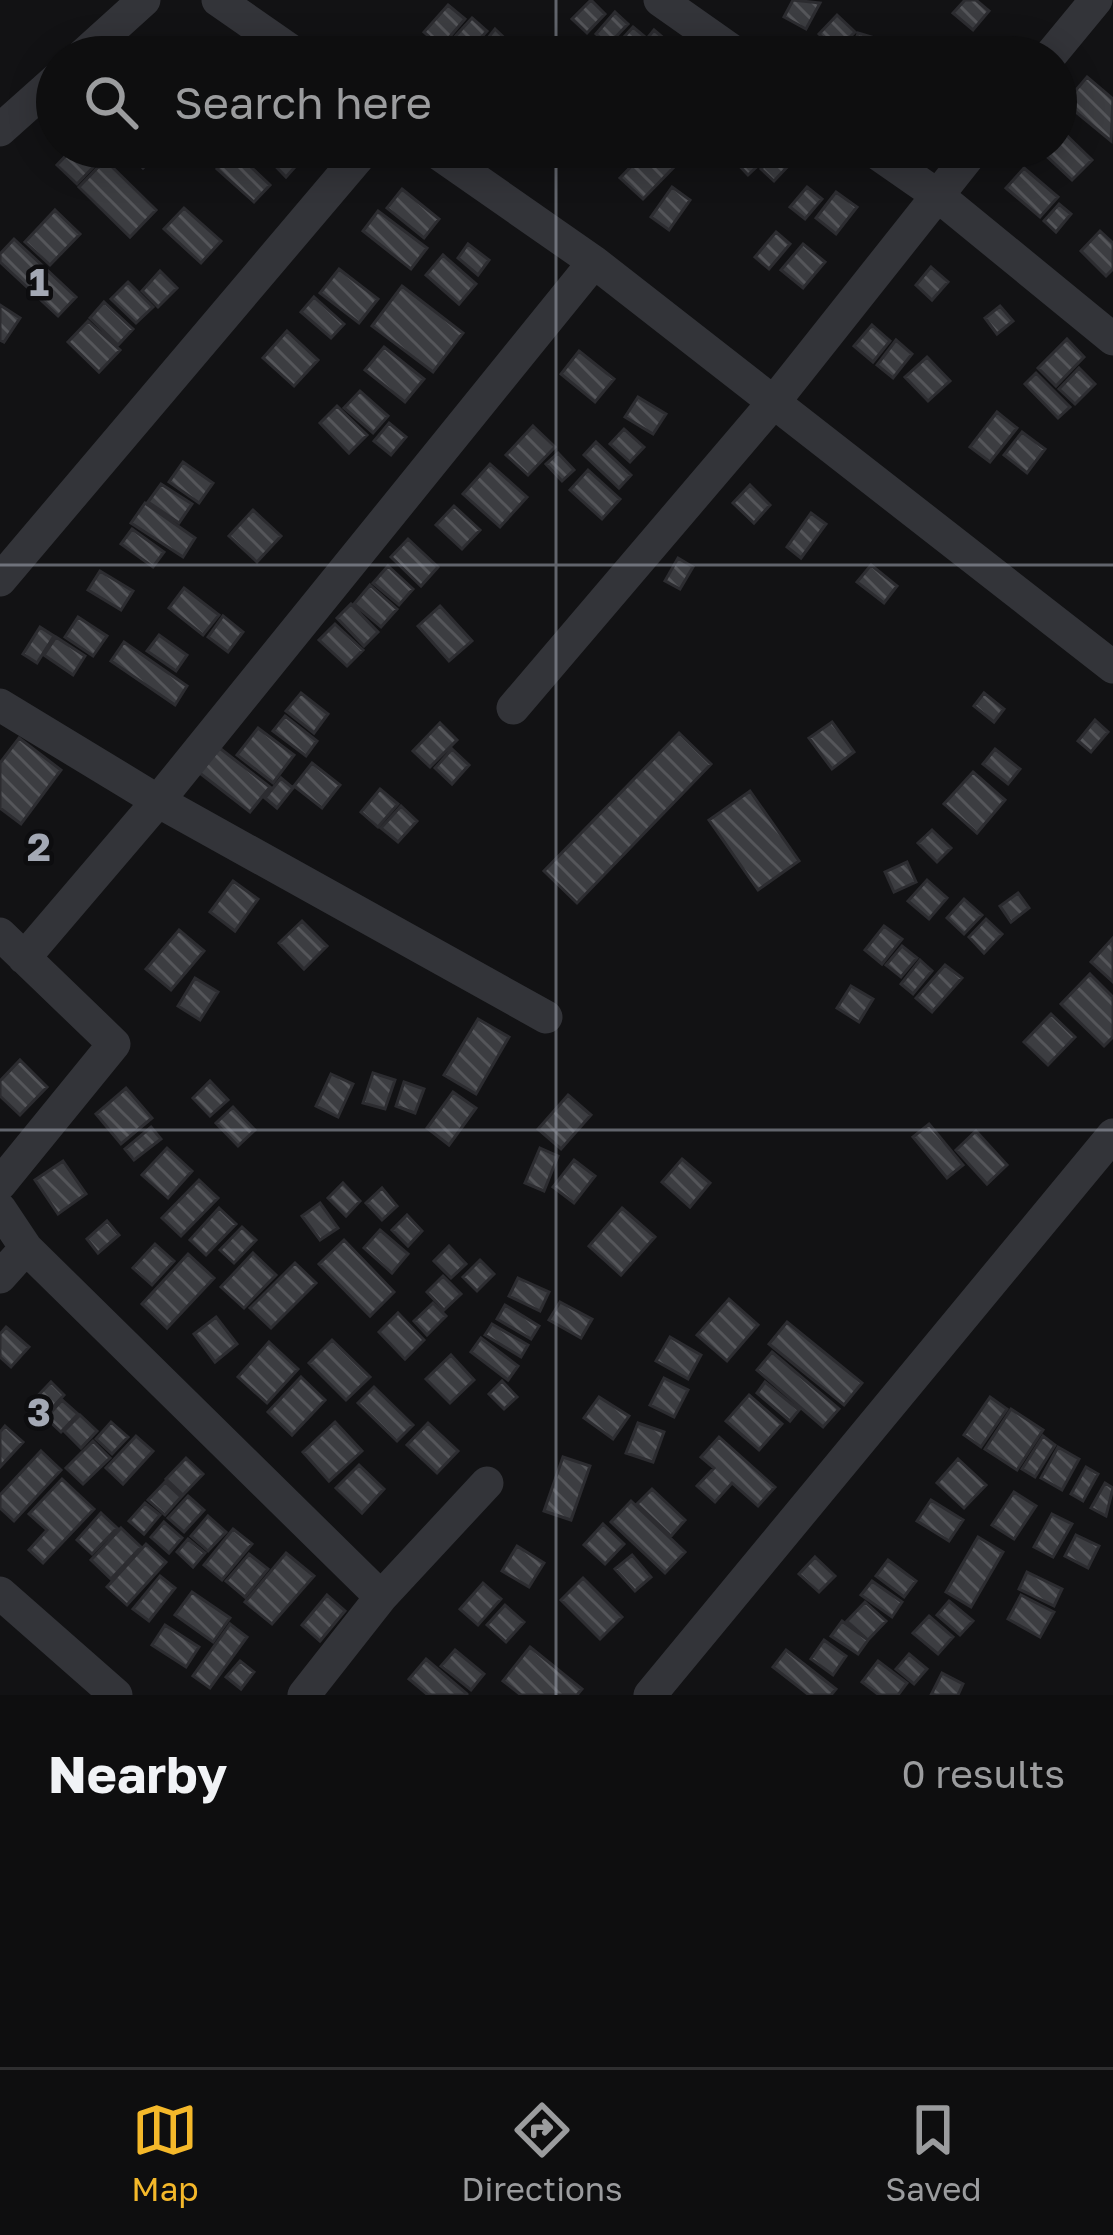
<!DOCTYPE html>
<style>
body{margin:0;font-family:"Golos Text",sans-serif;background:#1c1c1d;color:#f1f3f6}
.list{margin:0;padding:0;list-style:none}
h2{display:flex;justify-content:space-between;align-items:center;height:156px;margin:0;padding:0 48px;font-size:51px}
h2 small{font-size:39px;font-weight:400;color:#9b9c9e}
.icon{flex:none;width:66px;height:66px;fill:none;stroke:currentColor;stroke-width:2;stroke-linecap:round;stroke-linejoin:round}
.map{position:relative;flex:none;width:1113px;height:1695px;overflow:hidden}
.search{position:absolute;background:#0e0e0f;box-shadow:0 6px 30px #0003;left:36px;right:36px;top:36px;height:132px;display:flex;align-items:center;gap:30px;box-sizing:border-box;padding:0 42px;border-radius:66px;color:#9b9c9e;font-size:45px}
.sheet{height:372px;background:#0e0e0f}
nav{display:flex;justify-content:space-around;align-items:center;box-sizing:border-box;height:168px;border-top:3px solid #2e2e2f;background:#0e0e0f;font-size:33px;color:#9b9c9e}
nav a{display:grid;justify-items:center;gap:6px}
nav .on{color:#f4b82a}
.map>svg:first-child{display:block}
.building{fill:url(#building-back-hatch);stroke:#2c2c30;stroke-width:3}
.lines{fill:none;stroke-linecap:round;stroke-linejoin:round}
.minor{stroke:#333439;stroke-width:33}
.grid{fill:none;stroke:#a3a8b4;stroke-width:3;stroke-opacity:0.55}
.grid-label{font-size:39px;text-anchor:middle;font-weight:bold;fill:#a3a8b4;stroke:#0d0d0f;stroke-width:9;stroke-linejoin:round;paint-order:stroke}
</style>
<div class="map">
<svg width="1113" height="1695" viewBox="0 0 1113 1695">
<defs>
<pattern id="building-back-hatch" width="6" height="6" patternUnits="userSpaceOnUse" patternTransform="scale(3)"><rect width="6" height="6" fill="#3c3d41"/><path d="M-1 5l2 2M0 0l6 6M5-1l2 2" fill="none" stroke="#55565a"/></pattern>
</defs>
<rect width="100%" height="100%" fill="#121214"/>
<!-- building -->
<path class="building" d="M591,0L605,14L587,33L572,19Z
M793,0L820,3L806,29L784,17Z
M965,0H976L989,11L973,30L953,13Z
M448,5L465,19L441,47L424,32Z
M615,12L628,24L608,45L596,34Z
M837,15L855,32L836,51L819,34Z
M472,18L487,31L465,55L450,42Z
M633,27L644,36L622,57L613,49Z
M495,29L514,47L504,57H473Z
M654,30L680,52L675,57H632Z
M858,33L878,39L872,57H850Z
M1087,77L1113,99L1111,141L1065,103Z
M1059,128L1092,160L1072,180L1039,149L1056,147Z
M74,147H89L101,159L77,184L57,165Z
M123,147H156L160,151L143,168Z
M257,147H289L302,159L286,177Z
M650,147L674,167L643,199L620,178Z
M743,147H754L765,159L748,175L732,158Z
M234,151L270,185L254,202L217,169Z
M777,151L790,164L774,181L761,169Z
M105,160L156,210L130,237L79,187Z
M1024,168L1058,197L1040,217L1006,188Z
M672,187L690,200L669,230L651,217Z
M807,187L822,199L805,219L790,207Z
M402,189L439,219L424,238L387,208Z
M836,192L857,207L836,234L816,218Z
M1059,204L1071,214L1056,232L1044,221Z
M184,208L221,241L201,263L164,229Z
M55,210L80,234L50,265L25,242Z
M378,211L427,248L411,269L363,231Z
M1100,231L1113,243V269L1106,276L1081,251Z
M776,232L790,244L769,269L755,257Z
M14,239L76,297L58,316L0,262V254Z
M468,244L489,260L478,275L458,258Z
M803,244L825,262L803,288L781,270Z
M443,255L476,284L459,304L426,275Z
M931,267L948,282L932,300L916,285Z
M339,269L378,299L359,323L320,293Z
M160,271L177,288L158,307L142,291Z
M128,282L153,307L136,323L111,299Z
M402,286L463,333L433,372L372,326Z
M314,297L344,324L331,338L301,312Z
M104,302L133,329L118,345L90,318Z
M0,305L20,318L4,342L0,340Z
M1000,306L1013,321L997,334L985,318Z
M88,321L120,350L99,372L68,342Z
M872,325L890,341L873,362L854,346Z
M287,331L318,360L294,386L263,358Z
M1067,339L1084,357L1056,386L1038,368Z
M896,340L912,354L893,378L877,365Z
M384,347L424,379L405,402L365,370Z
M579,351L614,379L595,402L561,374Z
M927,357L950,381L928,401L905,377Z
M1079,368L1095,384L1075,404L1059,389Z
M1036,373L1070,407L1058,418L1025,384Z
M360,391L388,416L373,433L344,408Z
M638,397L666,414L653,434L625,417Z
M337,406L367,435L349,453L320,423Z
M997,412L1017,428L990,462L970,447Z
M389,423L406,437L391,455L374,441Z
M533,426L555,447L528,475L506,455Z
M624,429L644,447L630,462L610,444Z
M1022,432L1045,449L1027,473L1004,455Z
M596,442L631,475L619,488L584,455Z
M558,453L574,470L562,481L546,464Z
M183,462L213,483L199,503L169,482Z
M490,464L527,497L500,527L463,494Z
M588,470L620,499L602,519L570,490Z
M161,484L192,504L179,523L148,502Z
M750,485L770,505L754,523L733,503Z
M145,503L195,538L183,557L131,523Z
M454,506L480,530L462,549L436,525Z
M253,510L281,536L257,562L229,536Z
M811,513L826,524L801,558L787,547Z
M132,529L164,552L153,567L121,544Z
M408,539L438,567L421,586L391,557Z
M678,558L693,567L680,589L665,581Z
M871,565L897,586L884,603L857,582Z
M388,566L413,589L399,605L373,583Z
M100,571L133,591L121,610L88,590Z
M370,585L397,609L381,627L354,604Z
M184,588L219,615L203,635L169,608Z
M351,604L378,632L364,646L337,618Z
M440,606L472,641L449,661L418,626Z
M223,616L243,632L228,652L208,637Z
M78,617L107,636L93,656L65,637Z
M335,624L363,650L347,666L319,640Z
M40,627L54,636L37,663L23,654Z
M159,635L187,655L176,671L147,651Z
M56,637L85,656L73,675L44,655Z
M124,642L187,686L175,705L111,661Z
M301,693L328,714L314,733L286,711Z
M984,693L1004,709L994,722L974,706Z
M285,716L317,741L306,756L273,731Z
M1095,720L1108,732L1091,752L1078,741Z
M832,722L854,752L832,769L809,738Z
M440,723L457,740L430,767L413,751Z
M258,728L294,755L273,783L237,755Z
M679,733L711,764L577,903L544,871Z
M19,738L61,770L21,824L0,808V763Z
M217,746L270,787L250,812L197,771Z
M452,749L469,765L452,784L435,768Z
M995,749L1020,769L1008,784L983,764Z
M312,763L340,785L322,808L294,786Z
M973,772L1005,800L977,833L944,804Z
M281,778L293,788L277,808L265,798Z
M380,789L398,804L378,827L361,812Z
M750,791L799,861L758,890L709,820Z
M401,806L417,821L398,842L381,828Z
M932,830L951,848L937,862L918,843Z
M907,862L916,882L894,892L885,872Z
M927,880L947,898L929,919L908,901Z
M233,881L258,899L235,931L210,912Z
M1018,893L1029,908L1011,922L1000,906Z
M964,899L982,915L964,934L947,918Z
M986,919L1002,934L984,953L969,937Z
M302,921L327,946L304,969L279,943Z
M884,926L902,939L882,964L865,950Z
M179,930L204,951L171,990L146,969Z
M1113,938V982L1091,962Z
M902,946L917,958L901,977L886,965Z
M920,960L932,971L913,994L901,984Z
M945,965L962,978L932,1012L916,998Z
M1090,974L1113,997V1037L1104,1046L1061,1004Z
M195,978L218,992L200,1020L178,1006Z
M851,986L873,999L859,1022L837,1008Z
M1051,1014L1075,1037L1048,1065L1024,1042Z
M478,1019L509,1037L476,1094L444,1075Z
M20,1060L47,1087L20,1115L0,1096V1081Z
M373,1073L395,1080L385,1109L363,1103Z
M331,1074L353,1084L338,1117L316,1106Z
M210,1081L228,1100L210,1116L193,1098Z
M404,1082L424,1089L415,1113L396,1106Z
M126,1088L152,1118L121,1144L96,1114Z
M453,1092L476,1108L449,1145L427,1128Z
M568,1095L591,1115L561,1149L538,1129Z
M233,1107L255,1130L238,1146L216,1123Z
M929,1124L963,1165L947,1178L913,1137Z
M151,1127L161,1139L134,1160L125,1149Z
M976,1131L1007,1165L987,1184L956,1150Z
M167,1148L192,1171L168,1198L142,1175Z
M540,1148L558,1156L544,1191L525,1183Z
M682,1159L710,1183L690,1207L662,1182Z
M574,1160L595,1176L574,1203L553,1187Z
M63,1161L86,1194L58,1214L35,1180Z
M199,1180L218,1198L181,1236L162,1218Z
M343,1183L360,1201L346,1216L328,1198Z
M382,1188L397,1206L382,1220L366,1203Z
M320,1203L338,1228L320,1240L302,1216Z
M219,1208L236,1224L206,1255L190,1240Z
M622,1208L655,1237L621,1275L589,1246Z
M407,1215L422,1231L408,1246L392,1230Z
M107,1221L119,1235L98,1253L87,1239Z
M242,1227L256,1240L234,1263L220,1250Z
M380,1230L408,1254L392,1273L364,1248Z
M344,1240L394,1292L370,1316L319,1264Z
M155,1244L174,1261L152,1285L133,1268Z
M449,1246L466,1264L451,1278L434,1261Z
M253,1253L276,1275L244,1308L221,1287Z
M188,1254L214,1278L167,1328L142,1304Z
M480,1260L494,1274L477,1291L463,1277Z
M295,1263L316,1283L271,1328L250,1308Z
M443,1276L461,1294L444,1310L427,1292Z
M518,1278L549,1292L540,1311L509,1296Z
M729,1299L758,1325L727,1361L697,1335Z
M560,1302L592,1319L581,1338L549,1320Z
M433,1303L446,1316L427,1335L414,1321Z
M505,1305L539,1326L531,1339L497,1319Z
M398,1313L424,1340L405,1359L379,1332Z
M216,1317L237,1344L215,1362L194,1334Z
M787,1322L862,1383L844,1405L769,1344Z
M492,1324L528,1345L521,1357L485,1335Z
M6,1327L29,1347L11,1367L0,1357V1334Z
M670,1337L701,1355L688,1379L656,1361Z
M481,1338L518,1366L508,1380L471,1352Z
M332,1340L370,1377L346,1400L309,1363Z
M269,1342L298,1369L267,1403L238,1377Z
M772,1352L839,1409L823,1427L757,1370Z
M451,1355L474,1380L450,1403L426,1379Z
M301,1377L325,1400L292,1435L268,1412Z
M664,1378L688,1390L674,1417L650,1405Z
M502,1381L517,1397L504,1409L489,1394Z
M51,1382L64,1395L43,1418L29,1405Z
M765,1382L799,1410L790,1421L757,1393Z
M374,1387L413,1425L397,1441L358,1403Z
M749,1395L782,1424L759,1450L726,1421Z
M599,1397L629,1416L613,1439L584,1418Z
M990,1397L1007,1409L981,1447L964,1435Z
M62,1400L78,1414L61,1432L46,1418Z
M1011,1409L1043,1430L1017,1470L985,1449Z
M80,1415L97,1431L81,1448L64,1431Z
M111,1422L128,1437L112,1454L96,1439Z
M335,1422L362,1451L329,1481L303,1452Z
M428,1423L458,1451L437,1473L407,1445Z
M638,1423L664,1432L653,1462L626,1453Z
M5,1426L23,1442L0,1467V1432Z
M136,1436L153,1451L123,1484L106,1468Z
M1043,1436L1055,1445L1035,1477L1022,1469Z
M719,1437L775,1487L758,1506L732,1483L715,1502L697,1486L714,1468L701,1457Z
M93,1441L110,1458L83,1484L66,1468Z
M1058,1447L1079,1459L1062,1490L1041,1478Z
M41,1451L61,1470L14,1521L0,1508V1495Z
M563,1457L590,1466L571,1520L544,1511Z
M186,1458L203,1474L183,1495L166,1479Z
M958,1459L986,1485L964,1508L937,1483Z
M359,1465L384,1489L362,1513L336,1488Z
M1086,1467L1098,1474L1083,1501L1071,1494Z
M62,1479L94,1509L43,1563L29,1550L47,1530L29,1514Z
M165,1482L181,1497L165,1515L148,1500Z
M1105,1483L1113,1488L1106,1516L1091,1508Z
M652,1489L685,1520L671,1536L637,1504Z
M1014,1492L1036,1506L1014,1539L992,1525Z
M188,1496L204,1510L184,1532L168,1518Z
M931,1500L963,1520L949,1541L917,1521Z
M631,1501L685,1552L665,1573L611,1522Z
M145,1503L160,1515L144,1534L129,1521Z
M101,1513L117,1528L92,1554L77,1540Z
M1052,1514L1072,1524L1053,1557L1034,1547Z
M208,1516L226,1532L208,1551L191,1536Z
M164,1522L182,1538L169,1553L151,1537Z
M603,1524L624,1544L605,1564L584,1545Z
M121,1528L141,1547L111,1579L91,1560Z
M233,1529L252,1544L222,1580L204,1565Z
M1076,1535L1099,1546L1088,1568L1065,1556Z
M978,1537L1003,1552L971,1607L946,1592Z
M188,1539L205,1553L193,1567L177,1552Z
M146,1544L166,1562L127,1605L107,1587Z
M517,1546L544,1563L529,1587L502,1571Z
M286,1553L314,1576L272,1624L245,1602Z
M249,1554L268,1569L245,1597L226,1581Z
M632,1555L651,1577L635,1591L615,1569Z
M815,1557L835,1576L819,1592L799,1574Z
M888,1560L916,1581L904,1597L876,1576Z
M1027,1572L1062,1589L1054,1606L1019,1589Z
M160,1576L175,1588L149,1621L133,1609Z
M583,1578L622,1617L600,1639L561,1600Z
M872,1581L902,1602L892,1617L861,1595Z
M483,1583L501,1599L478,1625L460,1609Z
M192,1592L230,1618L213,1642L175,1615Z
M327,1595L345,1611L320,1641L302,1625Z
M1021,1595L1054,1612L1040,1637L1008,1619Z
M949,1601L973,1621L960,1635L937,1615Z
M865,1602L886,1621L868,1640L847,1621Z
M505,1605L524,1622L506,1642L487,1625Z
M929,1616L953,1637L938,1654L913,1633Z
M842,1621L868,1640L858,1654L831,1636Z
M230,1624L247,1637L210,1688L193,1676Z
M165,1625L199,1647L186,1667L152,1645Z
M824,1640L846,1656L833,1675L811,1659Z
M530,1647L582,1689L577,1695H521L503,1681Z
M455,1650L484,1674L471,1690L441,1666Z
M786,1650L836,1689L831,1695H809L773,1667Z
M909,1654L927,1669L914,1684L896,1669Z
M426,1659L467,1694V1695H428L409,1679Z
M240,1661L254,1672L241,1689L226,1677Z
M878,1661L907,1683L898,1695H879L862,1682Z
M942,1673L963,1684L958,1695H931Z"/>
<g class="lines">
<!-- minor -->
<path class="minor" d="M218,0L300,57
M660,0L741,57
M81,57L144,0
M1049,57L1096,0
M0,130L57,79
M429,147L594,262L1113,667
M868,147L937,195L1113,339
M0,580L367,147
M0,705L158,801L546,1017
M513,708L773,403L976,147
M0,934L114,1044L0,1184
M24,958L158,801L594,262
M0,1209L26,1248L0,1277
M26,1248L381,1597
M0,1593L116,1695
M304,1695L381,1597L487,1483
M650,1695L1113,1135"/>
</g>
<!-- grid -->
<path class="grid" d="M556,0V57M556,147V1695M0,565H1113M0,1130H1113"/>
<g class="grid-label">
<text x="39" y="296">1</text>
<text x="39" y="861">2</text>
<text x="39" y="1426">3</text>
</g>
</svg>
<div class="search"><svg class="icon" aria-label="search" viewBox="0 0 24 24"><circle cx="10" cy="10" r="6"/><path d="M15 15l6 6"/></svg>Search here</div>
</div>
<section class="sheet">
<h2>Nearby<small>0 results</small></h2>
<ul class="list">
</ul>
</section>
<nav>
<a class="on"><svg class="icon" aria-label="map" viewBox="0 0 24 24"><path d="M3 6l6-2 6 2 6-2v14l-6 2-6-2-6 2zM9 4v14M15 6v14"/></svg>Map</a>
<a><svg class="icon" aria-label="directions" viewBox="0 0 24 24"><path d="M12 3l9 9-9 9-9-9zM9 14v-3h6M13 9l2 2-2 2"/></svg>Directions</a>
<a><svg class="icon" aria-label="saved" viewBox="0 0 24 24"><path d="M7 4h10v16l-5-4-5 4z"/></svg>Saved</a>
</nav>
